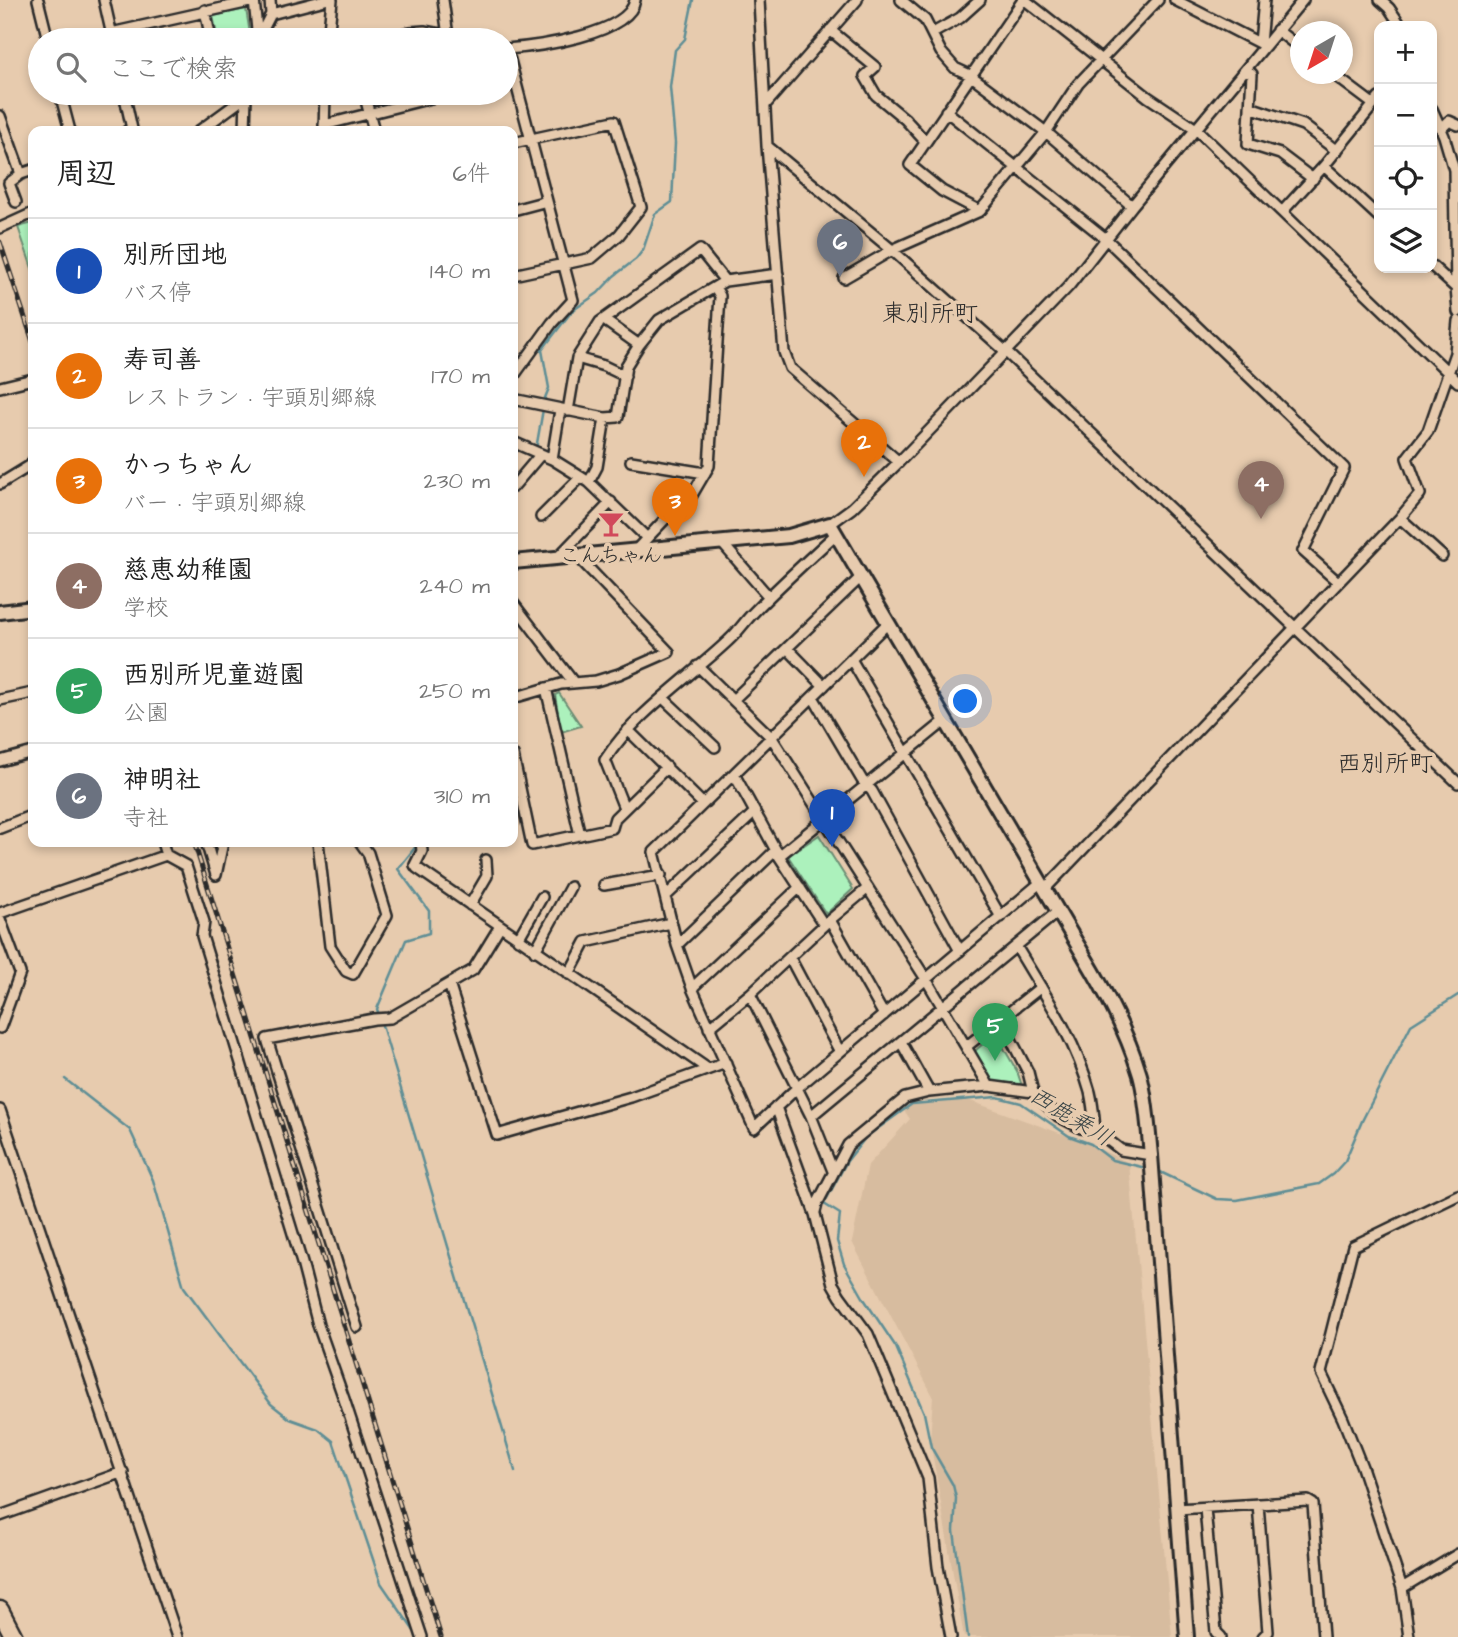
<!DOCTYPE html>
<html lang="ja">
<meta charset="utf-8">
<style>
body{margin:0;font-family:"Architects Daughter","Klee One",sans-serif;background:#f2f2f2;color:#222}
.controls{position:absolute;right:21px;top:21px;display:grid;overflow:hidden;border-radius:14px;box-shadow:0 4px 10px #0003}
.controls button{width:63px;height:63px;display:grid;place-items:center;padding:0;border:0;border-bottom:2px solid #e0e0e0;background:#fff;color:#222;font:35px sans-serif}
.compass{position:absolute;left:1290px;top:21px;width:63px;height:63px;border-radius:50%;background:#fff;box-shadow:0 4px 10px #0003;rotate:219deg}
.you{position:absolute;left:966px;top:702px;width:24px;height:24px;margin:-18px;border:5px solid #fff;border-radius:50%;background:#1a73e8;box-shadow:0 0 0 10px #1a73e833}
.badge{display:grid;place-items:center;width:46px;height:46px;border-radius:50%;background:#1a73e8;color:#fff;font-size:23px;font-weight:700}
.pin{position:absolute;translate:-50% -58px;filter:drop-shadow(0 2px 4px #0008)}
.pin::after{content:'';position:absolute;top:37px;width:24px;height:21px;background:inherit;clip-path:polygon(0 0,100% 0,50% 100%)}
.list{margin:0;padding:0;list-style:none}
h2{display:flex;justify-content:space-between;align-items:center;height:91px;margin:0;padding:0 28px;font-size:30px}
h2 small{font-size:23px;font-weight:400;color:#767676}
.list li{display:grid;grid-template-columns:46px 1fr auto;gap:21px;align-items:center;box-sizing:border-box;height:105px;padding:0 28px;border-top:2px solid #e0e0e0}
.list b{display:block;font-size:26px;white-space:nowrap}
.list p{margin:0;font-size:23px;white-space:nowrap;color:#767676}
.list em{font-size:23px;font-style:normal;color:#767676}
.icon{flex:none;width:38px;height:38px;fill:none;stroke:currentColor;stroke-width:2;stroke-linecap:round;stroke-linejoin:round}
.map{position:relative;flex:none;width:1458px;height:1637px;overflow:hidden}
.search{position:absolute;background:#fff;box-shadow:0 4px 10px #0003;left:28px;top:28px;width:490px;height:77px;display:flex;align-items:center;gap:18px;box-sizing:border-box;padding:0 24px;border-radius:38px;color:#767676;font-size:26px}
.panel{position:absolute;background:#fff;box-shadow:0 4px 10px #0003;left:28px;top:126px;width:490px;height:721px;border-radius:14px}
.map>svg:first-child{display:block}
.built{fill:#d7bc9f}
.green{fill:#acf1bc;stroke:#6c8e74;stroke-width:2}
.lines{fill:none;stroke-linecap:round;stroke-linejoin:round}
.stream{stroke:#5e8e95;stroke-width:2.5}
.street-casing{stroke:#2b2b2b;stroke-width:14}
.secondary-casing{stroke:#2b2b2b;stroke-width:18}
.highway-casing{stroke:#2b2b2b;stroke-width:21}
.street{stroke:#e7cbae;stroke-width:9}
.secondary{stroke:#e7cbae;stroke-width:12}
.highway{stroke:#e7cbae;stroke-width:16}
.rail-casing{stroke:#2b2b2b;stroke-width:5}
.rail{stroke:#e7cbae;stroke-width:2.5;stroke-dasharray:8;stroke-linecap:butt}
.labels{text-anchor:middle;dominant-baseline:central;stroke-width:7;stroke-linejoin:round;paint-order:stroke}
.poi-label{font-size:21px;fill:#2b2b2b;stroke:#e7cbae}
.water-label{font-size:23px;font-style:italic;fill:#384446;stroke:#e7cbae}
.quarter-label{font-size:24px;fill:#2b2b2b;stroke:#e7cbae}
</style>
<div class="map">
<svg width="1458" height="1637" viewBox="0 0 1458 1637">
<rect width="100%" height="100%" fill="#e7cbae"/>
<filter id="ink" filterUnits="userSpaceOnUse"><feTurbulence type="fractalNoise" baseFrequency=".0143" numOctaves="2"/><feDisplacementMap in="SourceGraphic" scale="14" xChannelSelector="R" yChannelSelector="G"/><feConvolveMatrix kernelMatrix="1 2 1 2 8 2 1 2 1" color-interpolation-filters="sRGB"/></filter>
<g filter="url(#ink)">
<!-- built -->
<path class="built" d="M965,1099L1082,1141L1129,1163L1172,1637H964L930,1440L933,1396L852,1242L868,1165L910,1119L904,1110L912,1104Z"/>
<!-- green -->
<path class="green" d="M246,9L251,40H218L213,16Z
M33,223V271L18,227Z
M559,693L581,726L561,732L555,695Z
M819,835L853,889L826,914L788,856Z
M995,1033L1017,1071L1022,1086H992L975,1051Z"/>
<g class="lines">
<!-- stream -->
<path class="stream" d="M536,449L545,398L549,388L542,350L572,311L598,293L614,276L636,259L643,250L655,214L672,202L675,143L670,87L675,50L685,39L693,0
M513,479L533,455
M379,1015L377,1009L406,940L429,933V911L398,869L417,845L416,842
M381,1022L515,1471
M65,1079L130,1130L153,1180L184,1287L239,1361L271,1404L290,1419L318,1429L333,1441L381,1583L414,1631
M1156,1170L1217,1199L1237,1200L1319,1184L1333,1174L1345,1161L1362,1121L1411,1025L1458,995
M968,1637L954,1531L956,1498L953,1485L931,1447L924,1413L896,1347L864,1299L844,1264L837,1241L840,1214L824,1204L847,1161L866,1137L912,1104L997,1097L1021,1103L1069,1136L1091,1144L1112,1160L1146,1168"/>
<!-- street casing -->
<g class="street-casing">
<path id="street" d="M38,0L48,40
M104,0L113,40
M254,0L258,40
M270,0L271,14
M443,0L448,36
M759,0L767,146L784,352L790,368L899,462
M901,0L925,20L941,52L955,68L970,75L1046,132L1132,206
M1025,0L1148,97L1196,129L1458,382
M1175,0L1265,46
M1380,0L1389,8L1401,26
M205,10L211,40
M830,30L875,67L865,76L876,95L905,119L925,141
M1277,30L1300,48
M111,33L254,1
M933,33L960,18L980,0
M258,39L271,14L325,0
M328,40L332,0
M379,40L410,32L424,31L472,40
M1260,43L1264,0
M506,49C534,47 630,35 635,0
M507,49L573,300L552,323L513,377
M1246,69L1252,74L1248,144L1280,154L1313,179
M1333,74L1373,104
M60,93L70,131
M124,93L132,129L127,131
M364,93L374,131
M765,105L857,0
M1250,107L1303,125L1337,151
M1432,109L1444,136L1454,170L1456,288L1458,312
M946,111L1106,239L1344,468L1303,551L1338,582
M0,116L21,174L33,170
M324,125L451,93
M1441,129L1449,121L1458,125
M199,131L251,93
M245,131L246,95
M324,131L325,93
M513,143L614,121L641,207L619,235L592,258L513,275
M767,146L892,250L1005,351L1458,783
M1324,166L1379,98
M16,202L9,183L21,174
M513,210L547,201
M980,211L942,191L910,165L1023,0
M1282,212L1324,166L1379,217
M0,228L33,213
M1432,266L1456,288
M844,278L892,250L980,211L1046,132L1078,84L1158,0
M604,320L639,345
M577,358L604,366L625,376
M0,387L33,379
M513,399L605,418L618,417L626,366L639,345L659,320L725,281L778,274
M568,411L577,358L600,322L700,250L725,281
M513,442L552,459L589,482L647,538
M552,459L560,410
M631,461L705,473
M589,482L597,467L605,418
M0,484L31,465L33,461
M513,487L541,454
M541,517L581,477
M1400,518L1442,556
M830,524L852,508L899,462L1069,286L1132,206L1303,0
M722,543L769,597
M635,551L670,514L692,495L709,466L720,296L715,287
M558,557L611,502
M513,603L574,683
M888,623L654,852L677,945L692,988L754,1128L797,1088L1040,883
M787,648L824,686
M851,659L1001,917
M698,666L772,738L926,979L989,1086
M546,688L580,835
M813,697L862,780L872,791L960,951
M513,698L561,684L596,681L619,674L669,652L578,557
M663,698L715,747
M0,700L33,693
M733,700L861,577
M628,730L703,804
M513,755L532,845L612,828L615,818L667,767
M0,761L33,752
M624,808L605,760C636,712 688,679 729,640C738,632 745,621 754,612C780,585 808,560 836,534
M0,828L33,815
M162,842L166,855L186,866L204,922L202,936L302,1263L318,1325L344,1399L422,1637
M206,842L216,875L223,842
M318,842L330,946L346,971L353,974L387,915L368,853L360,842
M421,842L422,851L415,865L417,868L708,1069
M779,856L945,721
M604,885L661,875
M1044,890L1400,518L1420,494L1407,458L1428,431L1455,353L1458,321
M666,896L755,812
M470,905L487,876L486,860
M0,913L166,855
M0,919L20,973L0,1028
M830,920L884,1015
M825,924L868,888
M518,939L542,897
M677,945L776,850
M1016,946C1044,993 1075,1038 1090,1092C1093,1104 1094,1118 1095,1130
M535,951L570,887
M790,958L840,1052
M569,974L586,942L671,923
M449,984L497,1135L631,1097L726,1063
M692,988L800,887
M750,994L811,1116L833,1171
M1001,1020L1028,1072L1033,1092
M709,1028L750,994L824,925L779,856L734,774
M901,1042L929,1092
M967,1046L1041,987
M776,1107L815,1214L833,1284L840,1296L868,1334L928,1478L938,1567L951,1637
M0,1110L177,1637
M811,1116L1056,913
M815,1212L817,1204L848,1145L905,1098L929,1092L989,1086L1033,1092L1058,1116L1081,1128L1095,1130L1121,1150L1151,1155
M357,1327L267,1039L374,1019L390,1018L473,970L500,926
M1258,1504L1268,1632L1263,1637
M1205,1508L1216,1632L1221,1637
M1177,1509L1308,1501L1313,1504L1323,1637
M0,1516L123,1472
M1402,1588L1458,1554
M1409,1637L1402,1588L1362,1467L1343,1419L1321,1373L1353,1246L1458,1195"/>
</g>
<!-- secondary casing -->
<g class="secondary-casing">
<path id="secondary" d="M513,562L789,536L830,524L1093,971C1112,1004 1129,1038 1140,1075C1147,1101 1148,1128 1151,1155L1187,1637
M0,612L33,608"/>
</g>
<!-- highway casing -->
<g class="highway-casing">
<path id="highway" d="M0,1610L14,1637"/>
</g>
<!-- street -->
<use href="#street" class="street"/>
<!-- secondary -->
<use href="#secondary" class="secondary"/>
<!-- highway -->
<use href="#highway" class="highway"/>
<!-- rail casing -->
<g class="rail-casing">
<path id="rail" d="M0,242L33,342
M194,842L441,1637"/>
</g>
<!-- rail -->
<use href="#rail" class="rail"/>
</g>
</g>
<!-- icons -->
<defs>
<g id="bar-bare" transform="scale(2.1)"><path d="M-6-5H6L.8 .8V4.5H3.5V6h-7V4.5H-.8V.8Z" fill="#d1495b" stroke="#e7cbae" stroke-width="2.5" paint-order="stroke"/></g>
</defs>
<g fill-rule="evenodd">
<use href="#bar-bare" x="611" y="524"/>
</g>
<g class="labels">
<!-- poi labels -->
<g class="poi-label">
<text x="611" y="555">こんちゃん</text>
</g>
<!-- water labels -->
<g class="water-label">
<text transform="translate(1071 1117) rotate(31)">西鹿乗川</text>
</g>
<!-- quarter labels -->
<g class="quarter-label">
<text x="930" y="314">東別所町</text>
<text x="1385" y="764">西別所町</text>
</g>
</g>
</svg>
<div class="controls">
<button>+</button>
<button>−</button>
<button><svg class="icon" aria-label="locate" viewBox="0 0 24 24"><circle cx="12" cy="12" r="6"/><path d="M12 2v4M12 18v4M2 12h4M18 12h4"/></svg></button>
<button><svg class="icon" aria-label="layers" viewBox="0 0 24 24"><path d="M12 4l9 5-9 5-9-5zM3 14l9 5 9-5"/></svg></button>
</div>
<svg class="compass" viewBox="-18 -18 36 36"><path d="M0-13l5 13h-10z" fill="#e53935"/><path d="M0 13l5-13h-10z" fill="#767676"/></svg>
<div class="you"></div>
<div class="pin badge" style="left:832px;top:847px;background:#1a4fb4">1</div>
<div class="pin badge" style="left:864px;top:477px;background:#e8710a">2</div>
<div class="pin badge" style="left:675px;top:536px;background:#e8710a">3</div>
<div class="pin badge" style="left:1261px;top:519px;background:#8d6e63">4</div>
<div class="pin badge" style="left:995px;top:1061px;background:#2e9e5b">5</div>
<div class="pin badge" style="left:840px;top:277px;background:#6b7280">6</div>
<div class="search"><svg class="icon" aria-label="search" viewBox="0 0 24 24"><circle cx="10" cy="10" r="6"/><path d="M15 15l6 6"/></svg>ここで検索</div>
<section class="panel">
<h2>周辺<small>6件</small></h2>
<ul class="list">
<li><span class="badge" style="background:#1a4fb4">1</span><div><b>別所団地</b><p>バス停</p></div><em>140 m</em></li>
<li><span class="badge" style="background:#e8710a">2</span><div><b>寿司善</b><p>レストラン · 宇頭別郷線</p></div><em>170 m</em></li>
<li><span class="badge" style="background:#e8710a">3</span><div><b>かっちゃん</b><p>バー · 宇頭別郷線</p></div><em>230 m</em></li>
<li><span class="badge" style="background:#8d6e63">4</span><div><b>慈恵幼稚園</b><p>学校</p></div><em>240 m</em></li>
<li><span class="badge" style="background:#2e9e5b">5</span><div><b>西別所児童遊園</b><p>公園</p></div><em>250 m</em></li>
<li><span class="badge" style="background:#6b7280">6</span><div><b>神明社</b><p>寺社</p></div><em>310 m</em></li>
</ul>
</section>
</div>
